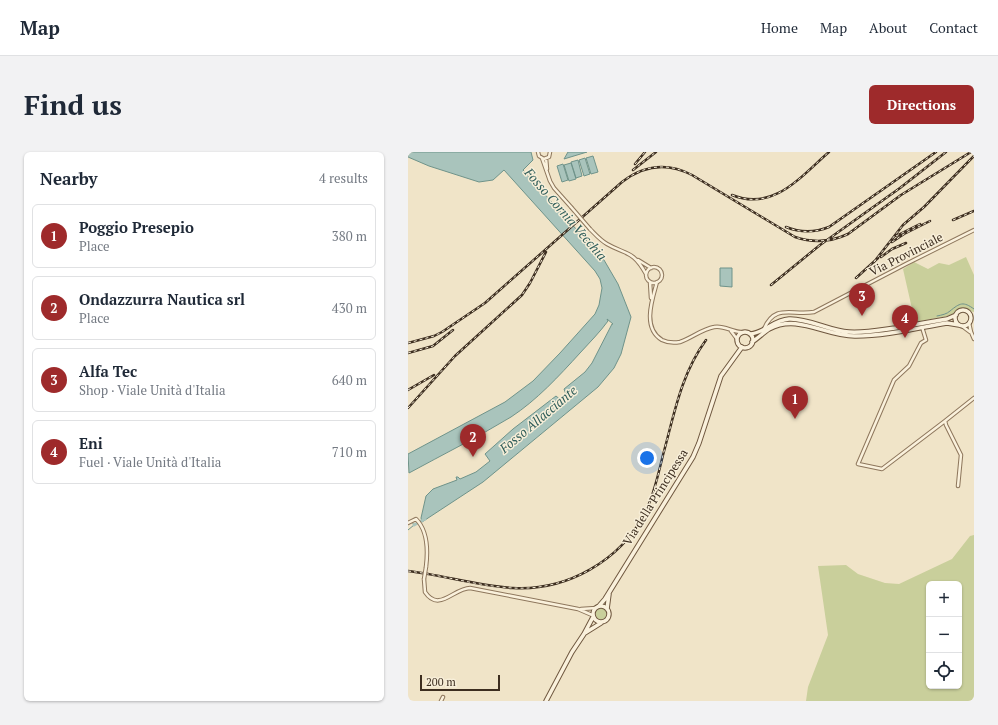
<!DOCTYPE html>
<meta charset="utf-8">
<style>
body{margin:0;font-family:"PT Serif",serif;background:#f2f2f3;color:#1f2937}
.controls{position:absolute;right:12px;bottom:12px;display:grid;overflow:hidden;border-radius:6px;box-shadow:0 1px 3px #0004}
.controls button{width:36px;height:36px;display:grid;place-items:center;padding:0;border:0;border-bottom:1px solid #e0e1e3;background:#fff;color:#1f2937;font:20px sans-serif}
.scale{position:absolute;left:12px;bottom:10px;width:80px;box-sizing:border-box;padding-left:4px;border:2px solid #3d2e20;border-top:0;font-size:11px;line-height:14px;white-space:nowrap;color:#3d2e20;-webkit-text-stroke:3px #f7eed8;paint-order:stroke}
.you{position:absolute;left:239px;top:306px;width:14px;height:14px;margin:-10px;border:3px solid #fff;border-radius:50%;background:#1a73e8;box-shadow:0 0 0 6px #1a73e833}
.badge{display:grid;place-items:center;width:26px;height:26px;border-radius:50%;background:#9e2a2b;color:#fff;font-size:13px;font-weight:700}
.pin{position:absolute;translate:-50% -33px;filter:drop-shadow(0 1px 2px #0008)}
.pin::after{content:'';position:absolute;top:21px;width:14px;height:12px;background:inherit;clip-path:polygon(0 0,100% 0,50% 100%)}
.list{margin:0;padding:0;list-style:none}
h2{display:flex;justify-content:space-between;align-items:center;height:52px;margin:0;padding:0 16px;font-size:17px}
h2 small{font-size:13px;font-weight:400;color:#747a83}
.list li{display:grid;grid-template-columns:26px 1fr auto;gap:12px;align-items:center;box-sizing:border-box;height:64px;margin:0 8px 8px;padding:0 8px;border:1px solid #e0e1e3;border-radius:6px}
.list b{display:block;font-size:15px;white-space:nowrap}
.list p{margin:0;font-size:13px;white-space:nowrap;color:#747a83}
.list em{font-size:13px;font-style:normal;color:#747a83}
.icon{flex:none;width:22px;height:22px;fill:none;stroke:currentColor;stroke-width:2;stroke-linecap:round;stroke-linejoin:round}
.map{position:relative;flex:none;width:566px;height:549px;overflow:hidden;border-radius:6px}
header{display:flex;align-items:center;gap:24px;box-sizing:border-box;height:56px;padding:0 20px;background:#fff;border-bottom:1px solid #e0e1e3}
header strong{font-size:19px}
nav{display:flex;gap:22px;margin-inline-start:auto;font-size:14px}
.intro{display:flex;align-items:center;justify-content:space-between;box-sizing:border-box;height:96px;padding:0 24px}
h1{margin:0;font-size:28px}
.button{padding:10px 18px;border-radius:6px;background:#9e2a2b;color:#fff;font-size:14px;font-weight:700}
main{display:flex;gap:24px;padding:0 24px}
aside{flex:1;background:#fff;border-radius:6px;box-shadow:0 1px 3px #0004}
.map>svg:first-child{display:block}
.green{fill:#c9cf9b;fill-rule:evenodd}
.water{fill:#a9c4bc;stroke:#6f938a}
.lines{fill:none;stroke-linecap:round;stroke-linejoin:round}
.stream{stroke:#6f938a;stroke-width:1}
.canal{stroke:#a9c4bc;stroke-width:3}
.minor-casing{stroke:#8d765c;stroke-width:4.5}
.secondary-casing{stroke:#6f573f;stroke-width:5.5}
.minor{stroke:#faf1dc;stroke-width:2.5}
.secondary{stroke:#faf1dc;stroke-width:3.5}
.rail-casing{stroke:#3d2e20;stroke-width:2.5}
.rail{stroke:#f7eed8;stroke-width:1;stroke-dasharray:3;stroke-linecap:butt}
.minor-bridge-casing{stroke:#8d765c;stroke-width:4.5;stroke-linecap:butt}
.minor-bridge{stroke:#faf1dc;stroke-width:2.5}
.labels{text-anchor:middle;dominant-baseline:central;stroke-width:3;stroke-linejoin:round;paint-order:stroke}
.street-label{font-size:12px;fill:#3d2e20;stroke:#f7eed8}
.water-label{font-size:13px;font-style:italic;fill:#2f5d5a;stroke:#f7eed8}
</style>
<header>
<strong>Map</strong>
<nav><a>Home</a><a>Map</a><a>About</a><a>Contact</a></nav>
</header>
<div class="intro"><h1>Find us</h1><a class="button">Directions</a></div>
<main>
<aside>
<h2>Nearby<small>4 results</small></h2>
<ul class="list">
<li><span class="badge">1</span><div><b>Poggio Presepio</b><p>Place</p></div><em>380 m</em></li>
<li><span class="badge">2</span><div><b>Ondazzurra Nautica srl</b><p>Place</p></div><em>430 m</em></li>
<li><span class="badge">3</span><div><b>Alfa Tec</b><p>Shop · Viale Unità d'Italia</p></div><em>640 m</em></li>
<li><span class="badge">4</span><div><b>Eni</b><p>Fuel · Viale Unità d'Italia</p></div><em>710 m</em></li>
</ul>
</aside>
<div class="map">
<svg width="566" height="549" viewBox="0 0 566 549">
<rect width="100%" height="100%" fill="#f0e4c8"/>
<!-- green -->
<path class="green" d="M558,105L566,123V160L556,158H553L540,164L507,170L495,117L506,110L520,117L531,111L541,113Z
M566,383V549H398L400,535L420,483L410,414L438,413L450,422L477,431L491,432L544,407L562,384ZM521,432H551V534H521Z
M187.5 462a5.5 5.5 0 1 1 11 0a5.5 5.5 0 1 1-11 0Z"/>
<!-- water -->
<path class="water" d="M0,0H123L125,8L115,18L196,108L210,132L223,165L213,202L206,216L190,235L75,330L14,370L13,366L18,344L25,337L49,328L48,325H50L52,327L68,320L82,309L77,302L105,277L148,244L154,249L159,245L156,237L177,220L184,211L204,172H205L199,167L200,169C192,180 182,190 172,201C151,224 129,248 103,265C70,285 34,303 1,321L0,302L97,250L125,229L152,201L187,162L191,153L194,136L192,127L187,119L96,18L85,28L71,30L21,14L0,5Z
M160,0H179L156,7Z
M185,4L190,20L183,22L178,6Z
M177,6L182,22L176,24L171,8Z
M170,8L174,24L168,26L163,10Z
M163,11L168,27L161,29L156,13Z
M155,12L160,28L154,30L149,14Z
M312,116H324V135L312,134Z"/>
<g class="lines">
<!-- stream -->
<path class="stream" d="M529,164C534,163 539,162 542,159C552,151 555,149 566,157
M0,378L6,373L4,370"/>
<!-- canal -->
<path class="canal" d="M6,373L17,367"/>
<!-- minor casing -->
<g class="minor-casing">
<path id="minor" d="M130,0L131,4L136,7L141,5L142,0
M134,6L142,29L146,36L163,55
M138,6L139,17
M182,77C187,82 192,88 199,92C218,103 225,98 238,122
M230,108L243,116
M238 123a8 8 0 1 1 16 0a8 8 0 1 1-16 0Z
M242,130L243,146
M249,130C244,148 234,176 254,188C260,191 266,191 272,190C284,186 294,177 306,175C316,173 324,180 333,180
M561,171L563,180L566,187
M554,174L562,180
M514,175L518,188L513,191L501,214L486,228L450,312L474,317L537,269
M356,177C367,151 384,164 406,160L498,112L566,78
M323,179L329,187
M550,334L553,303L538,273L537,269L566,246
M0,371L8,367C20,379 20,399 18,415
M16,427L17,440C31,461 46,436 62,436L170,457L184,463
M173,457L188,456
M33,549L35,545"/>
</g>
<!-- secondary casing -->
<g class="secondary-casing">
<path id="secondary" d="M547 166a8 8 0 1 1 16 0a8 8 0 1 1-16 0Z
M329 188a8 8 0 1 1 16 0a8 8 0 1 1-16 0Z
M342,182C357,181 365,168 381,167C400,166 422,179 441,180C457,181 472,178 487,176C504,173 522,170 539,167L548,163
M344,190C350,186 355,181 361,177C390,161 418,185 448,184C478,184 509,176 539,171L551,173
M185 462a8 8 0 1 1 16 0a8 8 0 1 1-16 0Z
M191,454L197,447L285,305L291,291L313,224L334,195
M199,457L201,442
M177,481L193,471
M138,549L164,500L176,482L185,465"/>
</g>
<!-- minor -->
<use href="#minor" class="minor"/>
<!-- secondary -->
<use href="#secondary" class="secondary"/>
<!-- rail casing -->
<g class="rail-casing">
<path id="rail" d="M227,12L237,0
M225,18L248,0
M324,43C366,60 393,24 421,0
M545,68L566,59
M378,75C393,81 406,81 421,75L528,0
M488,84L512,72
M484,90L496,82L522,69
M473,105L484,97L498,91
M466,110L495,73L516,55L566,4
M448,126L470,106
M363,133L412,93L492,36L538,0
M0,191L26,184L34,180L77,151L214,30C236,13 259,10 284,23L387,85C405,91 423,90 440,82L493,43L563,0
M0,201L25,194L45,178
M0,238L26,223
M0,256L47,204L114,143L122,131L138,100
M0,419C35,423 69,434 105,436C159,439 212,409 237,361C246,343 250,323 255,303C266,263 273,222 298,188"/>
</g>
<!-- rail -->
<use href="#rail" class="rail"/>
<!-- minor-bridge casing -->
<g class="minor-bridge-casing">
<path id="minor-bridge" d="M163,55L182,77
M16,427L18,415"/>
</g>
<!-- minor-bridge -->
<use href="#minor-bridge" class="minor-bridge"/>
</g>
<g class="labels">
<!-- street labels -->
<g class="street-label">
<text transform="translate(498 102) rotate(-27)">Via Provinciale</text>
<text transform="translate(247 345) rotate(-58)">Via della Principessa</text>
</g>
<!-- water labels -->
<g class="water-label">
<text transform="translate(158 62) rotate(49)">Fosso Cornia Vecchia</text>
<text transform="translate(130 267) rotate(-40)">Fosso Allacciante</text>
</g>
</g>
</svg>
<div class="controls">
<button>+</button>
<button>−</button>
<button><svg class="icon" aria-label="locate" viewBox="0 0 24 24"><circle cx="12" cy="12" r="6"/><path d="M12 2v4M12 18v4M2 12h4M18 12h4"/></svg></button>
</div>
<div class="scale">200 m</div>
<div class="you"></div>
<div class="pin badge" style="left:387px;top:267px">1</div>
<div class="pin badge" style="left:65px;top:305px">2</div>
<div class="pin badge" style="left:454px;top:164px">3</div>
<div class="pin badge" style="left:497px;top:186px">4</div>
</div>
</main>
